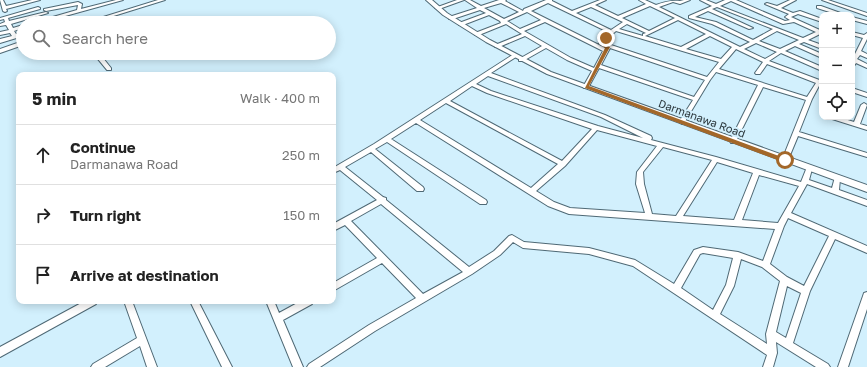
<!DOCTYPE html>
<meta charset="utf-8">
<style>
body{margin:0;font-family:"Golos Text",sans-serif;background:#f2f2f2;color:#222}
.controls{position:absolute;right:12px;top:12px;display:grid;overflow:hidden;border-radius:8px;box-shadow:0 2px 10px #0003}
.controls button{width:36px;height:36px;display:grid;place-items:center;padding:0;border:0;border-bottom:1px solid #e0e0e0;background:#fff;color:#222;font:20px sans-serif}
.stop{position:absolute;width:12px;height:12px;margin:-9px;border:3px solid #a36729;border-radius:50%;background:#fff}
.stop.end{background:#a36729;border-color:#fff;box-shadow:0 1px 4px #0008}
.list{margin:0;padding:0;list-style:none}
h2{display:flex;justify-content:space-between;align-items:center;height:52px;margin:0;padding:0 16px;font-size:17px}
h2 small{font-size:13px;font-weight:400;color:#767676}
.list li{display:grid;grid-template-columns:26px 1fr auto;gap:12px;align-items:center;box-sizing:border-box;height:60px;padding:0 16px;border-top:1px solid #e0e0e0}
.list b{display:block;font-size:15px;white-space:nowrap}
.list p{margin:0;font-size:13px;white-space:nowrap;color:#767676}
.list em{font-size:13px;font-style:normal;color:#767676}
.icon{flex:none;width:22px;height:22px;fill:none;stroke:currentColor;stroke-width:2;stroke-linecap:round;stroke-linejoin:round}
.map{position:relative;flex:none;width:867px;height:367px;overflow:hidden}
.search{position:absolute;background:#fff;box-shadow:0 2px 10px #0003;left:16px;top:16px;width:320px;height:44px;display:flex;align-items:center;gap:10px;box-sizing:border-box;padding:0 14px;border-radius:22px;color:#767676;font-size:15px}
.panel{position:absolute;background:#fff;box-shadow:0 2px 10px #0003;left:16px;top:72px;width:320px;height:232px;border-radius:8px}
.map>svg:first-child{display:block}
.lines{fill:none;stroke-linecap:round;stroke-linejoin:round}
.minor-casing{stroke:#4f6975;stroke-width:2}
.tertiary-casing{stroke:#4f6975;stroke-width:2}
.minor{fill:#fff;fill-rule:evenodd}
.tertiary{fill:#fff;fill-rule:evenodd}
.route{fill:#a36729}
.labels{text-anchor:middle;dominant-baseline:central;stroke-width:4;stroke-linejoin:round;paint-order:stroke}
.street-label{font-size:11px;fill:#2b373c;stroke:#d2f0fd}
</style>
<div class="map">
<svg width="867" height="367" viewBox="0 0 867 367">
<rect width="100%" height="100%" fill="#d2f0fd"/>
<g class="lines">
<!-- minor casing -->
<g class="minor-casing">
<path id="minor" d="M0,0H3L6,6L32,0H40L6,9L7,11L5,12L3,11Z
M116,0H123L40,23H32L77,10L78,5L46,11L44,10V9L78,2L82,4L81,9Z
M158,0H165L91,23H84Z
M457,0H464L439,9L435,8Z
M465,0H470L481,6L499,0H506L505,1L523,11L524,9L546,0H552V1L572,11L600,0H606L595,5L618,16L646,4L639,0H645L656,5C664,2 671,0 680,1L684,0H690L680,4L673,2L659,7L740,47L750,42L712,24L689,18V16L712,6L700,0H706L716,4L725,0H736L785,21L790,20L785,17L789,14L765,4L767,3L777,6L790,0H796L781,8L793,13L800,11L822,19V22L798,14L791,17L822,31V33L808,40L822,45V49L804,42L799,44L822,54V58L795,46L785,51L822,67V71L781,53L769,61L822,81V85L820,84L812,99L799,132L867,153V157L798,136L788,160L787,162H783L782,160L806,100L763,87L735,143H731L730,141L758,85L716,72L710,80L684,123L682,124L679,122L693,100L599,68L588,88H584L583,87L592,71L567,60L546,48L523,61H519V59L542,46L525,36L499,47H495V45L522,34L506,24L479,35H475V33L501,23L500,21L489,15L463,25H459V23L486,13L480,10L453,19H449V17L477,8ZM731,1L783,24L794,22L816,32L803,38L720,6ZM501,3L519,12L504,19L484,8ZM548,3L608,32L604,36L599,44L606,47L605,48L531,11ZM650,6L675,18L649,31L622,18ZM591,7L623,22L611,30L576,13ZM717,7L773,29L753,40L716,22L695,17L708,11L749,29L753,28L712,9ZM527,12L541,20L520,29L507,21ZM678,20L706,34L681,47L645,36ZM545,22L603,51L594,68L571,58L524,31ZM627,24L646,33L643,34V36L619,29ZM616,31L719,62L707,77L605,43L608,38ZM777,31L799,40L780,49L759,41ZM710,36L732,47L721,59L686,49ZM756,43L777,52L765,59L744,49ZM610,48L705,80L694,97L601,65ZM736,49L763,62L755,73L756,74H760L767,64L816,83L807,97L719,69Z
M822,0H828L867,13V16Z
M817,6H821L846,15H839L817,8Z
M38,7L40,8V9L8,18L9,21L46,12L48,13L11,24L13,28L23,25V28L14,31L16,34L23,33V36L0,43V39L12,36L10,33L0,35V32L9,30L6,25L0,26V24L5,22L4,19L0,20V18Z
M852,17L867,21V24L852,20Z
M852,32L864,35L867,33V39L861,51L867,54V58L860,55L857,59L867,64V68L856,63L854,66L852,67V57L853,58L863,38L852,35Z
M23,41V45L0,53V49Z
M93,53H99L111,68V70H107Z
M514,54L516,55V57L491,73L605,115L651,136L652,138L651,140L716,157L801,182L807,167H811L812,169L809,180L832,188L835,177H839L840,179L839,190L867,200V206L807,184L791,213L867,246V253L835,239L810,291L793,343L828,364L830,367H816L776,342L777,353L773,367H763L767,355L633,266L589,254L523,248L513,242L500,255L472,274L375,331L320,367H307L309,364L369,325L416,298L382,263L333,291V283L377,258L345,225L333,231V224L377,200L340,170L333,173V168L374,144ZM488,76L601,117L643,138L598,126L491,91L476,84ZM472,86L487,93L592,129L562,161L450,101ZM446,103L558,164L531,188L420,120ZM416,123L548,206L569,214L775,229L763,261L738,252L703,247L694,250L674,284L635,260L589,248L524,242L512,235L509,236L494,251L469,267L386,200V198L383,197L345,167L371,152L417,191H423L424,189L423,187L375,149L387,142L480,204H486L487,202L486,200L391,139ZM597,130L657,146L637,172L636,184L645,213L570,208L554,202L536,191L565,166ZM663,147L712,160L676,216L652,214L644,184L643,172ZM717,162L753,173L734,220L683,216ZM759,175L799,186L778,223L742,220ZM381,204L463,272L423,294L351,221ZM788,218L829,236L804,286L787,277L770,264L784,226ZM703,253L733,258L726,285L713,310L681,288L700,254ZM741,259L762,267L780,281L766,334L767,344L720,314L734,286ZM787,286L801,293L786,338L776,332Z
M852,88L867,93V97L852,92Z
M864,103L867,105L860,124L867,126V130L829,118L828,117H838L854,122L861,105Z
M867,292V309L848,367H838L863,296L864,293Z
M85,301H97L96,304L0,357V347Z
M124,301H132L157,367H147L140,346L105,367H91L93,364L137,338Z
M190,301H198L232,367H222Z
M266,301H274L279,313L301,301H313L312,304L283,320L303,367H293Z"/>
</g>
<!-- tertiary casing -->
<g class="tertiary-casing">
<path id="tertiary" d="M426,0H432L447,13L490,40L551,72L867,185V192L547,74L486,42L443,15Z"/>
</g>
<!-- minor -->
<use href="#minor" class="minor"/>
<!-- tertiary -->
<use href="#tertiary" class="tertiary"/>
</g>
<!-- route -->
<path class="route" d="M604,37L608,38L605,44L610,47L589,86L787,159V162H783L585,88L605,48L600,44Z"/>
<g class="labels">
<!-- street labels -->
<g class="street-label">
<text transform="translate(702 118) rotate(20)">Darmanawa Road</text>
</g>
</g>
</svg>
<div class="controls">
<button>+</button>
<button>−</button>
<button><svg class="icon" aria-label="locate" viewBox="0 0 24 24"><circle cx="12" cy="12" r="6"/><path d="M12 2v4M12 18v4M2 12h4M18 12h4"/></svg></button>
</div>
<div class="stop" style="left:785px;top:160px"></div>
<div class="stop end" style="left:606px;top:38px"></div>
<div class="search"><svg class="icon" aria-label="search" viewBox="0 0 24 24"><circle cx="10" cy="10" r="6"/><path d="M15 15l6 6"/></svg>Search here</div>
<section class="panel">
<h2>5 min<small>Walk · 400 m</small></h2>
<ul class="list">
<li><svg class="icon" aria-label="ahead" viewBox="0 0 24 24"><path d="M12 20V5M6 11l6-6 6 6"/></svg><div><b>Continue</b><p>Darmanawa Road</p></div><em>250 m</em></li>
<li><svg class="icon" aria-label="right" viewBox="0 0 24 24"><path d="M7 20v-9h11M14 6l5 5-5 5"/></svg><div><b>Turn right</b></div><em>150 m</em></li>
<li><svg class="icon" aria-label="arrive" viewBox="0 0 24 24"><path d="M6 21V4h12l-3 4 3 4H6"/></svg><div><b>Arrive at destination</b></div></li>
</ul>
</section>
</div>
